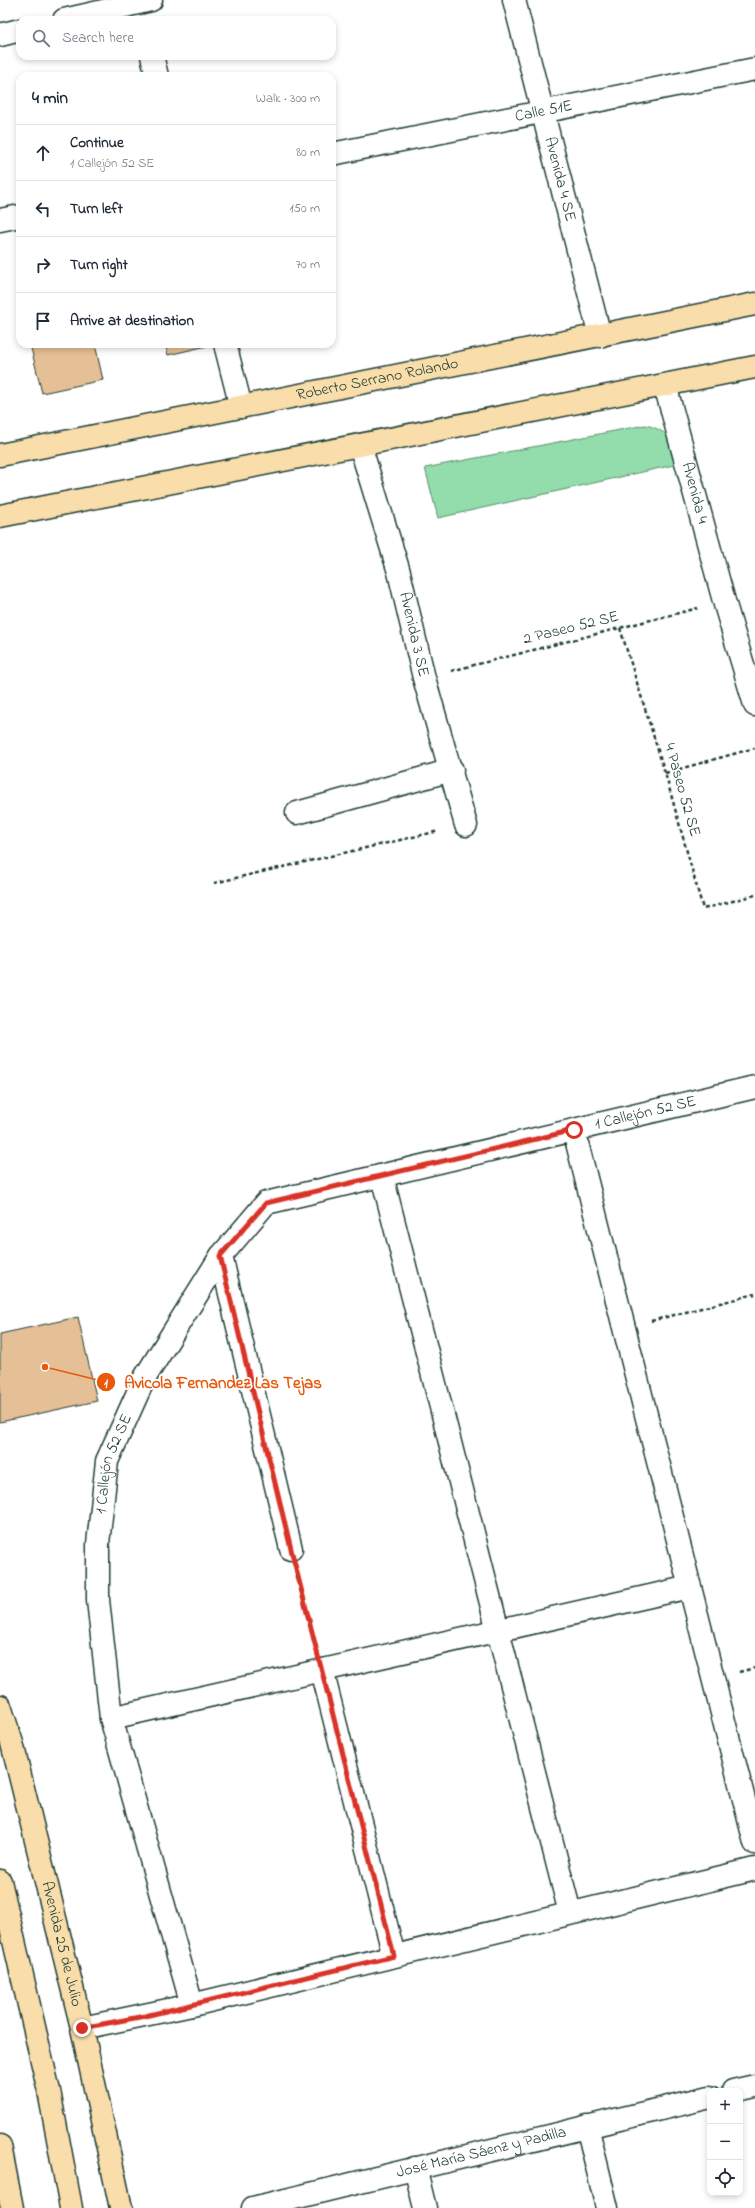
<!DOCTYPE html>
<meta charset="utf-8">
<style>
body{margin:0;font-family:"Indie Flower",sans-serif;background:#f6f6f7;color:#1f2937}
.controls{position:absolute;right:12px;bottom:12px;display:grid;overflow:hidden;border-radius:8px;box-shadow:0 2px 6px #0003}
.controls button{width:36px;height:36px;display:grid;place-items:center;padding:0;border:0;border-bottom:1px solid #e0e1e3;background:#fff;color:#1f2937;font:20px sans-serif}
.stop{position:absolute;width:12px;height:12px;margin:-9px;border:3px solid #d93025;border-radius:50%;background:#fff}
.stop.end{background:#d93025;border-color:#fff;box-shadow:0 1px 4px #0008}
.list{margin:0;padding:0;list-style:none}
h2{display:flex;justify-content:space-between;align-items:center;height:52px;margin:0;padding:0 16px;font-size:17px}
h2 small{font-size:13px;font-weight:400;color:#747a83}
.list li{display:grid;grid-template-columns:26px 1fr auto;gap:12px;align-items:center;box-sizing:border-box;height:56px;padding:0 16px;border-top:1px solid #e0e1e3}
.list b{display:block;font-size:15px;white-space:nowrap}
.list p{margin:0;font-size:13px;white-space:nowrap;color:#747a83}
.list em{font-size:13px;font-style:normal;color:#747a83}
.icon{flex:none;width:22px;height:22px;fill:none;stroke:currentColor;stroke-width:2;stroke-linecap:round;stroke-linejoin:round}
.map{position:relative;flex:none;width:755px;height:2208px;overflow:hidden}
.search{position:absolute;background:#fff;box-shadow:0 2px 6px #0003;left:16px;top:16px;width:320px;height:44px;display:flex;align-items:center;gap:10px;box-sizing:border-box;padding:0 14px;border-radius:12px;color:#747a83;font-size:15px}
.panel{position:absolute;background:#fff;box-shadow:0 2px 6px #0003;left:16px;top:72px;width:320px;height:276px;border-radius:12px}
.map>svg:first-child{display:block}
.green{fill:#93dcab;stroke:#598c70}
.building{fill:#e5bf95;stroke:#1f3d34}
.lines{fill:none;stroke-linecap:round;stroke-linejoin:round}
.minor-casing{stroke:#1f3d34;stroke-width:25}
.major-casing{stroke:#1f3d34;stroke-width:25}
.path{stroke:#1f3d34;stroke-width:2.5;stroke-dasharray:4 3;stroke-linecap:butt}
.minor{stroke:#fff;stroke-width:22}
.major{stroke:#f9ddab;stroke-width:22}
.route{stroke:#d93025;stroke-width:5}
.labels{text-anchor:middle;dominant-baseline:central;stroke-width:3.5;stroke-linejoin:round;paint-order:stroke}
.street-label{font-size:16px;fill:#1f3d34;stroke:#fff}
.leader{fill:none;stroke:#e8590c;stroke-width:1.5}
.callout-dot{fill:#e8590c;stroke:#fff;stroke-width:1.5}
.mark-label{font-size:12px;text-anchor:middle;font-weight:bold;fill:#fff}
.callout-label{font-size:17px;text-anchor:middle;font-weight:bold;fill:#e8590c;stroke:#fff;stroke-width:3.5;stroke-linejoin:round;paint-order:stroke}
</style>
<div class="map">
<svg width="755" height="2208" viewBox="0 0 755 2208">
<rect width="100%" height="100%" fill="#fff"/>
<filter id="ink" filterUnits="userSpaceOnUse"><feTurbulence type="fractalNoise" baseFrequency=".025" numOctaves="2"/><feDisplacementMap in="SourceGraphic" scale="8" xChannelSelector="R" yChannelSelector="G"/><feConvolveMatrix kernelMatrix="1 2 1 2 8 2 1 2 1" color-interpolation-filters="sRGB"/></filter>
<g filter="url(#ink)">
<!-- green -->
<path class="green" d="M645,425C657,427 671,435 676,447C678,452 677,459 678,464L438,518L425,468Z"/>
<!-- building -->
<path class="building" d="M30,344H95L103,380L42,393Z
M165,344H206L207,346L168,355Z
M78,1317L97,1401L0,1422V1334Z"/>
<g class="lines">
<!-- minor casing -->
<g class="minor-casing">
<g id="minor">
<path id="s1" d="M514,0L600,336"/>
<path d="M64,20L151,0"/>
<path d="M0,35L20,30"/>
<path d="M152,56L157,76"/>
<path id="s2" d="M332,154L755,69"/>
<path d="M0,220L20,216"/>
<path d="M225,344L241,407"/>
<path id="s3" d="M665,385L724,601L755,705"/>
<path id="s4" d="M360,445L399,572L424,678L466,825"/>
<path d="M297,813L452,770"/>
<path d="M574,1131L755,1843"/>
<path d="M382,1176L570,1913"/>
<path d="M221,1256L291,1549"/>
<path d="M322,1670L394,1956"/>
<path d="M111,1718L690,1587"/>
<path id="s5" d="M192,2005L111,1718L98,1600V1544L107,1461L144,1379L221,1256L266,1203L755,1087"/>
<path d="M82,2028L192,2005L755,1869"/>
<path d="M733,2091L755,2086"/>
<path d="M587,2126L607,2208"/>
<path d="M415,2168L425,2208"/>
<path id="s6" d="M253,2208L710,2097"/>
</g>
</g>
<!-- major casing -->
<g class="major-casing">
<g id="major">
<path id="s7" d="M0,455L755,304"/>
<path d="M0,516L755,367"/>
<path id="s8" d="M0,1706L12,1743L82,2028L121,2208"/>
<path d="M0,1881L49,2091L71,2208"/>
<path d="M0,2146L12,2208"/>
</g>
</g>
<!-- path -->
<path class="path" d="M620,628L665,773L703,909L755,895
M451,671L698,608
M665,773L755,748
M214,883L439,831
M651,1321L755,1294
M297,1575L315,1644
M739,1672L755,1668"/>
<!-- minor -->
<use href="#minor" class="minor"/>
<!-- major -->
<use href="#major" class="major"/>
</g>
</g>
<g class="lines" filter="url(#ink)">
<!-- route -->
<path class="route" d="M82,2028L145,2016L394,1956L291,1549L220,1256L266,1203L574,1130"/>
</g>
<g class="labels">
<!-- street labels -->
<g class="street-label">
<text stroke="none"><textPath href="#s2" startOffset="216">Calle 51E</textPath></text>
<text stroke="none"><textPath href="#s1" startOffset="185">Avenida 4 SE</textPath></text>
<text stroke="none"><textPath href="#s7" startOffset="385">Roberto Serrano Rolando</textPath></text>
<text stroke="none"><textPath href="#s3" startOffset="112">Avenida 4</textPath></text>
<text transform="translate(571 628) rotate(-14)">2 Paseo 52 SE</text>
<text stroke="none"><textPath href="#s4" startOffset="197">Avenida 3 SE</textPath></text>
<text transform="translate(682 790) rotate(74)">4 Paseo 52 SE</text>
<text stroke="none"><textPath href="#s5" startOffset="1251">1 Callejón 52 SE</textPath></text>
<text stroke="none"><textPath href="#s5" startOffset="555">1 Callejón 52 SE</textPath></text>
<text stroke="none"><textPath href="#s8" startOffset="246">Avenida 25 de Julio</textPath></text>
<text stroke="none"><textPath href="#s6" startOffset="235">José María Sáenz y Padilla</textPath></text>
</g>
</g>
<!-- callouts -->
<path class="leader" d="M45 1367L106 1382"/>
<g class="callout-dot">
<circle cx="45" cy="1367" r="4"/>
<circle cx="106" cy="1382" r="10"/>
</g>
<g class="mark-label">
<text x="106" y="1387">1</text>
</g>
<g class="callout-label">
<text x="223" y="1388">Avicola Fernandez Las Tejas</text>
</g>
</svg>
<div class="controls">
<button>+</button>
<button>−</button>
<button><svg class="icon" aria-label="locate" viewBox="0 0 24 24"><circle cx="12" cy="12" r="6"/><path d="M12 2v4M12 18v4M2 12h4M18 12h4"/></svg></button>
</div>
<div class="stop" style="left:574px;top:1130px"></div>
<div class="stop end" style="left:82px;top:2028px"></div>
<div class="search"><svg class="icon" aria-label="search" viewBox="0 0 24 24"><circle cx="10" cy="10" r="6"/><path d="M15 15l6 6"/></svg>Search here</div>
<section class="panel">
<h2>4 min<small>Walk · 300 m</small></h2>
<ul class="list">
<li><svg class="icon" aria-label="ahead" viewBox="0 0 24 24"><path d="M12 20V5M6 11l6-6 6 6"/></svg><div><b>Continue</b><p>1 Callejón 52 SE</p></div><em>80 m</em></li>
<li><svg class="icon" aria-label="left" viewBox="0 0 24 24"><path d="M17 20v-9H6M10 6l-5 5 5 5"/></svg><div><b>Turn left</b></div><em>150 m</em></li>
<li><svg class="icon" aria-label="right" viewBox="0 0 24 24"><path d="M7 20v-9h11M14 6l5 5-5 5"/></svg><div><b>Turn right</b></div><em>70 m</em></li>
<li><svg class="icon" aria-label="arrive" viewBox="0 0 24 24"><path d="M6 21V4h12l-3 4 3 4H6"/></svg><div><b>Arrive at destination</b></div></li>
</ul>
</section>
</div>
